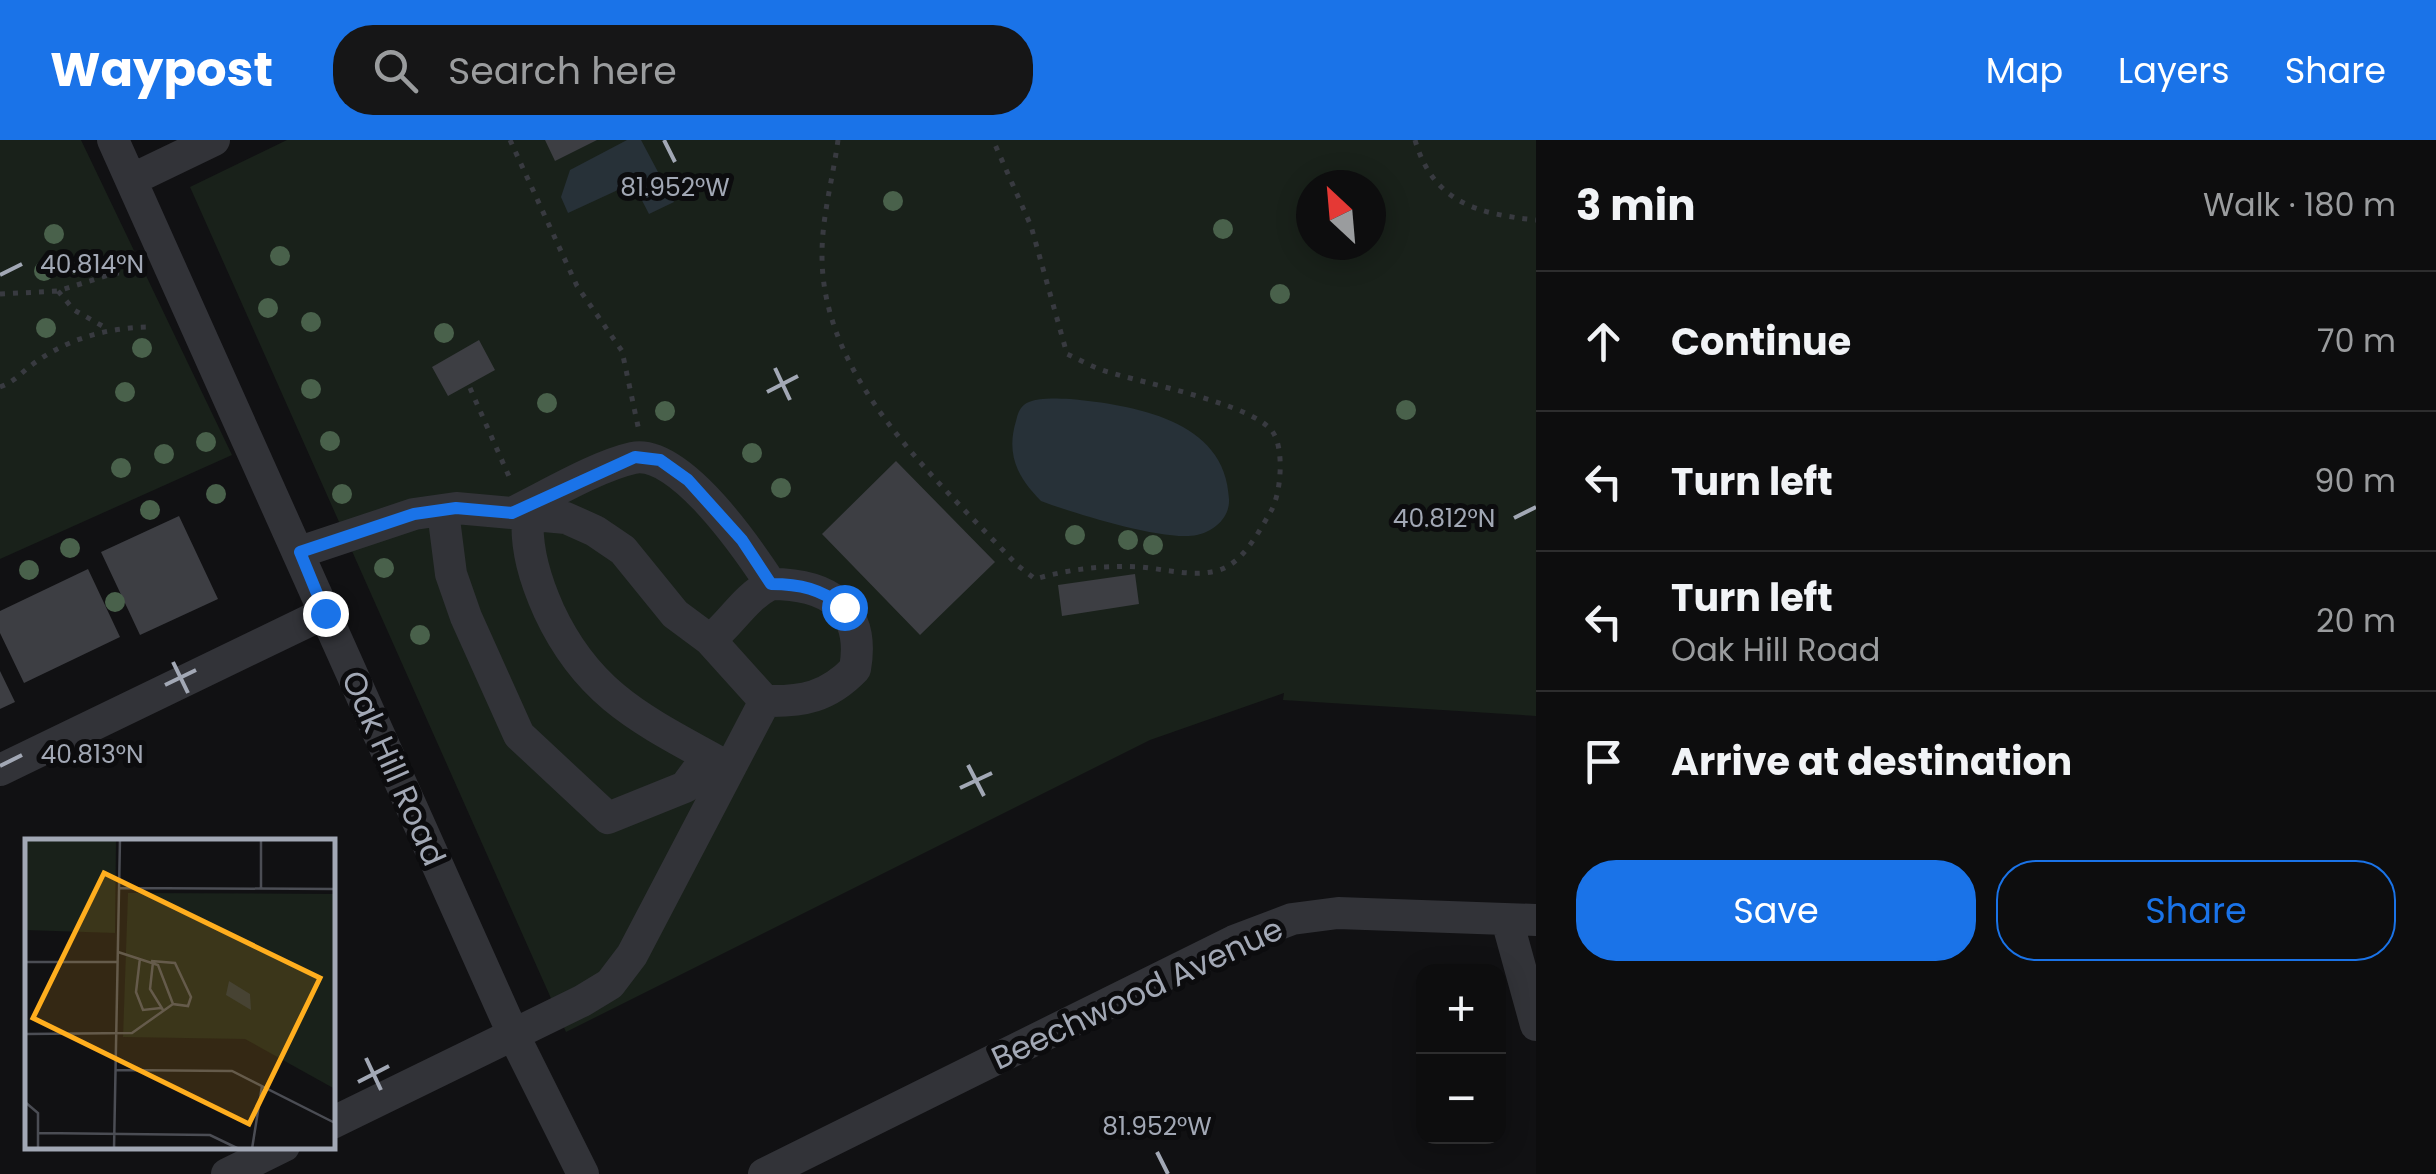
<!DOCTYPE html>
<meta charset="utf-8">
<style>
body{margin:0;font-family:Poppins,sans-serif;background:#161617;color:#f1f3f6}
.controls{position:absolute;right:30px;bottom:30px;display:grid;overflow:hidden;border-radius:20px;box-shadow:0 5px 25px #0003}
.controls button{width:90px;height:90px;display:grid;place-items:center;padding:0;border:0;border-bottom:2px solid #2d2d2e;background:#0d0d0e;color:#f1f3f6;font:50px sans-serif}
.compass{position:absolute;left:1296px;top:30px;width:90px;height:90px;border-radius:50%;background:#0d0d0e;box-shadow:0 5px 25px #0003;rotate:334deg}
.stop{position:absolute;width:30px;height:30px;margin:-22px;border:8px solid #1a73e8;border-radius:50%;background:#fff}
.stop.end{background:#1a73e8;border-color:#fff;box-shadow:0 2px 10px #0008}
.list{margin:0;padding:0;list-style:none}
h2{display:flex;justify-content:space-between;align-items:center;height:130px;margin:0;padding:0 40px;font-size:42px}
h2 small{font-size:32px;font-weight:400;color:#9a9c9e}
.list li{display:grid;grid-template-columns:65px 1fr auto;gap:30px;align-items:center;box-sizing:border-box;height:140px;padding:0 40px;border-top:2px solid #2d2d2e}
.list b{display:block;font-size:38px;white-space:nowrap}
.list p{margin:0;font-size:32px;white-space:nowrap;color:#9a9c9e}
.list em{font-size:32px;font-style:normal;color:#9a9c9e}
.actions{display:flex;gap:20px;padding:30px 40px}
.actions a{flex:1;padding:22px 0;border:2px solid #1a73e8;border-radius:40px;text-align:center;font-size:35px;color:#1a73e8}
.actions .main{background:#1a73e8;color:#fff}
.icon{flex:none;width:55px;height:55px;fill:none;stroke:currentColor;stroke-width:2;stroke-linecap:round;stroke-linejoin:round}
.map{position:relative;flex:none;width:1536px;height:1034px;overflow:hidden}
header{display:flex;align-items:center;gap:60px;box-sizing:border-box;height:140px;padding:0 50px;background:#1a73e8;color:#fff}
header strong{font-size:48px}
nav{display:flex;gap:55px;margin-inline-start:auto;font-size:35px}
.search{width:700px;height:90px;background:#161617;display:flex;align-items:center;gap:25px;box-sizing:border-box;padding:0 35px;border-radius:40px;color:#9a9c9e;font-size:38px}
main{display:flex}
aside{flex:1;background:#0d0d0e}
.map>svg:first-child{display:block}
.green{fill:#19211a;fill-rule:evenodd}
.water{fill:#273138}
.building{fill:#3d3e43}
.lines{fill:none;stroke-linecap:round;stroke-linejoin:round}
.path{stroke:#383a40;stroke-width:5;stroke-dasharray:5 8;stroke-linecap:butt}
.minor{stroke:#323338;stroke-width:32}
.tree{fill:#49614b}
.route{stroke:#1a73e8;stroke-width:12}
.ticks{fill:none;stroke:#a2a8b5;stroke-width:4}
.labels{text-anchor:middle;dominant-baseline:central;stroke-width:10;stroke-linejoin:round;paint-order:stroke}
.street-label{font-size:32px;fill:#a2a8b5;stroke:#0c0c0e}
.inset-road{fill:none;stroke:#4b4d54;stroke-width:2.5}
.view{fill:#ffae1e;fill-opacity:0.15;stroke:#ffae1e;stroke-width:5}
.inset-edge{fill:none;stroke:#a2a8b5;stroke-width:5}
.ticks-label{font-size:25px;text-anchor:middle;fill:#a2a8b5;stroke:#0c0c0e;stroke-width:10;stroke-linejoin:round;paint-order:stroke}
</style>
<header>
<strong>Waypost</strong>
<div class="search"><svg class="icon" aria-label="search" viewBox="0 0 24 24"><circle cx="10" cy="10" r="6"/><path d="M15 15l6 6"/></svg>Search here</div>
<nav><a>Map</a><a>Layers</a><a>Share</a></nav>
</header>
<main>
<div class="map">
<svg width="1536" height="1034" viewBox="0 0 1536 1034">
<rect width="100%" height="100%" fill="#111113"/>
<!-- green -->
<path class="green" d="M0,0H81L232,315L0,419Z
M287,0H1536V576L1283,560L1284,553L1150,600L566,892L190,47ZM1311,45H1371V105H1311Z"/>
<!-- water -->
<path class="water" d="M627,0H641L674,62L649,74L633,43L568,73L561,57L570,30Z
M1070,259C1132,265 1226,279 1229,359C1230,377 1215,391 1197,395C1165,402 1073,373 1041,361C1017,337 1006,314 1016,281C1018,272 1021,265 1029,262C1041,257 1058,259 1070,259Z"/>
<!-- building -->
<path class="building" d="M545,0H597L555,21Z
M479,200L495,230L448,256L432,227Z
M896,321L995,422L920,495L822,394Z
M179,376L218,459L140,495L101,412Z
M88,429L120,497L24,543L0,493V471Z
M1135,434L1139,464L1062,476L1058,445Z
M0,531L15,562L0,569Z"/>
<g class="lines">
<!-- path -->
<path class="path" d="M510,0L577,146L622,211L639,291
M838,0C833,38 822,76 822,114C821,240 938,340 1017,425L1035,439C1070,429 1103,425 1140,427C1165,429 1191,437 1216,431C1242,425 1258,393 1271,371C1281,354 1285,308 1272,291C1252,264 1143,243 1108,232C1094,228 1080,220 1067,214L1031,86L993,0
M1415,0C1433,62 1477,74 1536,80
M58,151L74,170L106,188
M0,154L58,151L115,133H144
M0,247C14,242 21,233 33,224C67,199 106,188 147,187
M470,248L511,341"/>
<!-- minor -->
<path class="minor" d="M113,0L514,896L583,1034
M133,39L214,0
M528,374C525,408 535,440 549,471C589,557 645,581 724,625
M445,387L451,434L466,477L519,595L608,678L685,647L708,616
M300,412L414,374L456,368L566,378L595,391L623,410L675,474L710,500L765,561C803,562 828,557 855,529C866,467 827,444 771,444C748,409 679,308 633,318C597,326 547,356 512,373
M710,500C732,482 745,457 771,444
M0,630L325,473
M1507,780L1536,885
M332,983L582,861L610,844L632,815L765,561
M227,1034L284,1006
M764,1034L1234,801L1292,779L1338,773L1536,780"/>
</g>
<!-- trees -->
<g class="tree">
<circle cx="893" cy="61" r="10"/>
<circle cx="1223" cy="89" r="10"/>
<circle cx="54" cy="94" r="10"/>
<circle cx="280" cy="116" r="10"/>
<circle cx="66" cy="126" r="10"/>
<circle cx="44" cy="131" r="10"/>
<circle cx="1280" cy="154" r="10"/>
<circle cx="268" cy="168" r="10"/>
<circle cx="311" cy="182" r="10"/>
<circle cx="46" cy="188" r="10"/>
<circle cx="444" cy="193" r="10"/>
<circle cx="142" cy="208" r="10"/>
<circle cx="311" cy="249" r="10"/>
<circle cx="125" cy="252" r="10"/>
<circle cx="547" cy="263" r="10"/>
<circle cx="1406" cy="270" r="10"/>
<circle cx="665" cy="271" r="10"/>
<circle cx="330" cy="301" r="10"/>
<circle cx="206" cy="302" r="10"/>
<circle cx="752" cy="313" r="10"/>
<circle cx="164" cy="314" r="10"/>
<circle cx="121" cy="328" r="10"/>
<circle cx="781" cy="348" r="10"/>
<circle cx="216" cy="354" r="10"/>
<circle cx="342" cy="354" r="10"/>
<circle cx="150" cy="370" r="10"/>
<circle cx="1075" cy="395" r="10"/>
<circle cx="1128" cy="400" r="10"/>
<circle cx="1153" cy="405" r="10"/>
<circle cx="70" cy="408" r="10"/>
<circle cx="384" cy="428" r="10"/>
<circle cx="29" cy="430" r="10"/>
<circle cx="115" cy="462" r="10"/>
<circle cx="420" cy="495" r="10"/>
</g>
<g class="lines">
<!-- route -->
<path class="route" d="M325,473L300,412L414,374L456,368L512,373L635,317L660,320L688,340L742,400L771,444C800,444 821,449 844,467"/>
</g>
<!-- ticks -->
<path class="ticks" d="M664,0L675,22M0,135L22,124M775,228L790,260M767,252L798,236M1514,378L1536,367M173,522L188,553M165,545L196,530M968,625L984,656M0,626L22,615M960,648L992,633M366,918L381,950M358,942L389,926M1157,1012L1168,1034"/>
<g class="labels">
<!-- street labels -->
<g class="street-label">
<text transform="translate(394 628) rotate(66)">Oak Hill Road</text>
<text transform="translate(1137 853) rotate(-25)">Beechwood Avenue</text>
</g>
</g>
<!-- overview -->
<g transform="translate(25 699)">
<rect width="310" height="310" fill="#111113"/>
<path d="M0,0H91L90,94L0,91ZM103,54L310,55V250L220,200L98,198Z" fill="#19211a"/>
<path d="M204,142L225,155L226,171L201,156Z" fill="#273138"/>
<path class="inset-road" d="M95,49L310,50M236,50V0M93,113L133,126L148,165L163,167L166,158L150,124L126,122M115,119L111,153L118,171L136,169M0,123H93M128,123L125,150L138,171M0,195L107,194L148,165M90,231L207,232L310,284M0,263L13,274V310M14,294L185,296L214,310M89,310L95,0M227,310L237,247"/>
<path class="view" d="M79,34L295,139L224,285L8,179Z"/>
<rect width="310" height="310" class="inset-edge"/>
</g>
<g class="ticks-label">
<text x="675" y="56">81.952°W</text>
<text x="92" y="133">40.814°N</text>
<text x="1444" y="387">40.812°N</text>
<text x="92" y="623">40.813°N</text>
<text x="1157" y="995">81.952°W</text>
</g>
</svg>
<div class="controls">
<button>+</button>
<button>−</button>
</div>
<svg class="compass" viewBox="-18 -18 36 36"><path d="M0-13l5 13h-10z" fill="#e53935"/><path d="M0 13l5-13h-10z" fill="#9a9c9e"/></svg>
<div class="stop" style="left:844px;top:467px"></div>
<div class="stop end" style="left:325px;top:473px"></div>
</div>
<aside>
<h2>3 min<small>Walk · 180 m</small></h2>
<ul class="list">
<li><svg class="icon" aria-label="ahead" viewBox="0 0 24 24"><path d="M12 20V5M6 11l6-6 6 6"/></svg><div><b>Continue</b></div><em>70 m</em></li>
<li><svg class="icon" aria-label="left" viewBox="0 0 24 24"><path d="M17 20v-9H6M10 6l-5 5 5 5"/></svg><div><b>Turn left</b></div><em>90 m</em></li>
<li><svg class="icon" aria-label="left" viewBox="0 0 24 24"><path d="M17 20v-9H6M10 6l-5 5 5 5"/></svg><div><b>Turn left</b><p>Oak Hill Road</p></div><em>20 m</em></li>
<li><svg class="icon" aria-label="arrive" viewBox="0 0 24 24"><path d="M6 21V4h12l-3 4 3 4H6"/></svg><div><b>Arrive at destination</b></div></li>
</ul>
<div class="actions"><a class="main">Save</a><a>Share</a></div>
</aside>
</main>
